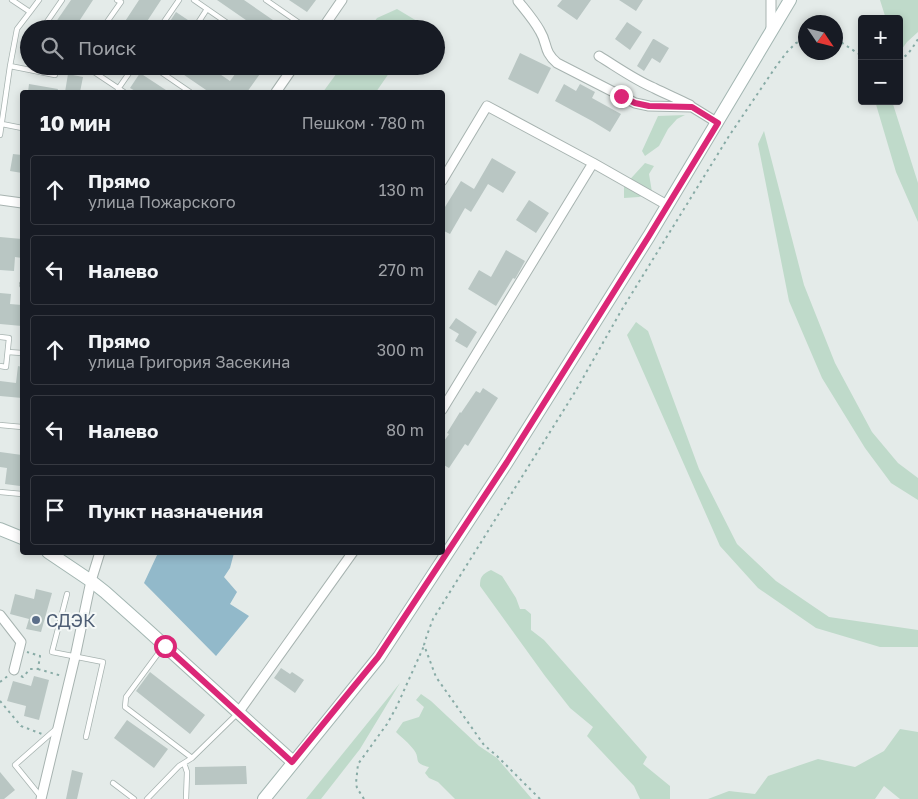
<!DOCTYPE html>
<html lang="ru">
<meta charset="utf-8">
<style>
body{margin:0;font-family:"Golos Text",sans-serif;background:#242831;color:#f1f3f6}
.controls{position:absolute;right:15px;top:15px;display:grid;overflow:hidden;border-radius:5px;box-shadow:0 2px 8px #0003}
.controls button{width:45px;height:45px;display:grid;place-items:center;padding:0;border:0;border-bottom:1px solid #363941;background:#171b24;color:#f1f3f6;font:25px sans-serif}
.compass{position:absolute;left:798px;top:15px;width:45px;height:45px;border-radius:50%;background:#171b24;box-shadow:0 2px 8px #0003;rotate:125deg}
.stop{position:absolute;width:15px;height:15px;margin:-11px;border:4px solid #db2777;border-radius:50%;background:#fff}
.stop.end{background:#db2777;border-color:#fff;box-shadow:0 1px 5px #0008}
.list{margin:0;padding:0;list-style:none}
h2{display:flex;justify-content:space-between;align-items:center;height:65px;margin:0;padding:0 20px;font-size:21px}
h2 small{font-size:16px;font-weight:400;color:#9ea1a6}
.list li{display:grid;grid-template-columns:32px 1fr auto;gap:15px;align-items:center;box-sizing:border-box;height:70px;margin:0 10px 10px;padding:0 10px;border:1px solid #363941;border-radius:5px}
.list b{display:block;font-size:19px;white-space:nowrap}
.list p{margin:0;font-size:16px;white-space:nowrap;color:#9ea1a6}
.list em{font-size:16px;font-style:normal;color:#9ea1a6}
.icon{flex:none;width:28px;height:28px;fill:none;stroke:currentColor;stroke-width:2;stroke-linecap:round;stroke-linejoin:round}
.map{position:relative;flex:none;width:918px;height:799px;overflow:hidden}
.search{position:absolute;background:#171b24;box-shadow:0 2px 8px #0003;left:20px;top:20px;width:425px;height:55px;display:flex;align-items:center;gap:12px;box-sizing:border-box;padding:0 18px;border-radius:28px;color:#9ea1a6;font-size:19px}
.panel{position:absolute;background:#171b24;box-shadow:0 2px 8px #0003;left:20px;top:90px;width:425px;height:465px;border-radius:5px}
.map>svg:first-child{display:block}
.green{fill:#bfdaca}
.water{fill:#92b9ca}
.building{fill:#b9c6c3}
.lines{fill:none;stroke-linecap:round;stroke-linejoin:round}
.lane-casing{stroke:#a7b3b0;stroke-width:6}
.street-casing{stroke:#a7b3b0;stroke-width:11}
.secondary-casing{stroke:#a3b6b2;stroke-width:14}
.path{stroke:#88aba6;stroke-width:2;stroke-dasharray:2.5 4;stroke-linecap:butt}
.lane{stroke:#fff;stroke-width:4.5}
.street{stroke:#fff;stroke-width:9}
.secondary{stroke:#fff;stroke-width:12}
.route{stroke:#db2777;stroke-width:6}
.service-dot{fill:#5c6f8a;stroke:#f4f8f7;stroke-width:2}
.labels{text-anchor:middle;dominant-baseline:central;stroke-width:4;stroke-linejoin:round;paint-order:stroke}
.service-label{font-size:18px;fill:#4e5e75;stroke:#f4f8f7;text-anchor:start}
</style>
<div class="map">
<svg width="918" height="799" viewBox="0 0 918 799">
<rect width="100%" height="100%" fill="#e4ebe9"/>
<!-- green -->
<path class="green" d="M880,0H918V32L907,42L899,53V19H886Z
M397,9L422,24L419,29H369L377,18Z
M342,66H394L376,92H323Z
M875,101H892L918,183V222L896,172Z
M685,115L677,119L668,129L659,146L645,156L642,151L658,116Z
M764,131L804,285L835,363L872,432L898,463L918,478V500L891,483L865,448L822,378L789,301L758,144Z
M645,163L654,166L649,174L652,192L639,197L624,198V186Z
M636,322L648,331L699,469L737,544L776,581L829,617L918,630V647H880L816,628L758,588L720,546L627,335Z
M491,570L502,576L516,598L520,609H525L531,614V630L544,640L647,757L643,764L670,786V799H640L634,786L587,736L593,727L570,708L545,676L480,586C480,577 482,574 491,570Z
M400,683L360,749L321,799H306Z
M421,694L431,701L479,746L497,758L532,799H455L438,782L429,778L425,773L429,767C412,763 421,759 414,750C409,743 401,737 396,732L403,722L419,717L424,707L416,700Z
M900,729L918,732V799H900L884,786L875,799H708L729,791L755,794L768,776L818,759L855,767L884,751Z"/>
<!-- water -->
<path class="water" d="M158,553H234L230,568L224,577L237,592L230,604L249,616L216,656L144,583Z"/>
<!-- building -->
<path class="building" d="M71,0H93L74,29H51Z
M139,0H161L142,29H120Z
M217,0H244L286,29H259Z
M289,0H316L307,12Z
M562,0H591L577,20L557,6Z
M619,0H643L636,11Z
M176,12L191,22L186,29H165Z
M627,22L642,32L630,50L615,39Z
M653,39H654L669,48L660,63L652,58L644,71L637,66Z
M520,53L551,68L538,94L508,79Z
M171,66H208L230,81L241,66H256L262,71L247,92H209Z
M140,73L169,92H137L130,88Z
M68,74L83,77L80,92H65Z
M29,84L58,89L57,92H28Z
M564,84L576,91L580,84L595,92L592,98L621,114L610,132L592,121L555,101Z
M13,154L22,155V173L10,171Z
M492,158L516,172L503,193L488,184L471,212L465,208L450,234L442,230V205L445,207L461,181L474,189Z
M529,200L549,213L536,233L516,220Z
M0,237L22,239V258L15,257L14,271L0,270Z
M506,250L525,261L515,279L513,278L496,306L468,289L479,270L491,277Z
M0,293L11,294L10,304L22,305V326L0,324Z
M456,318L477,332L467,348L455,341L459,334L449,328Z
M18,366L22,367V398L0,396V381L16,383Z
M483,388L498,398L468,446L465,444L449,468L442,464V444L449,434L447,433L460,412L461,413L476,391L480,393Z
M0,452L22,455V468L20,486L5,484L7,468L0,467Z
M36,589L52,593L41,632L26,629L29,619L10,614L15,594L34,599Z
M281,668L290,674L292,672L304,680L295,693L274,678Z
M150,672L205,715L190,734L136,691Z
M34,676L49,680L39,720L24,716L26,706L7,701L13,681L31,686Z
M127,720L168,749L154,768L114,738Z
M246,766L247,784L195,785V767Z
M72,770L83,773L77,799H66Z
M0,772L15,790L4,799H0Z"/>
<g class="lines">
<!-- lane casing -->
<g class="lane-casing">
<path id="lane" d="M12,0L30,12L39,0
M194,0L236,29
M266,0L308,29
M42,29L62,0
M102,29L121,2L117,0
M159,29L179,0
M194,29L207,9
M10,66L55,75L57,66
M85,66L124,92
M152,66L190,92
M223,66L228,70L230,66
M118,89L134,66
M2,124L22,128
M0,135L10,66L17,29L30,12
M22,284V285
M0,337L9,338L6,367L0,366
M8,352L22,353
M0,425L22,427
M0,492L22,494
M67,594L52,652L103,662L86,737
M163,647L126,697L125,707L192,758
M184,763L187,772L186,799
M113,783L134,799
M41,797L15,765L57,728
M147,799L179,766L192,758L237,714"/>
</g>
<!-- street casing -->
<g class="street-casing">
<path id="street" d="M771,0V31
M518,1C526,11 534,20 540,31C548,44 543,51 557,63L635,103L649,106L692,107L718,123
M322,29L342,0
M599,56C617,67 635,80 654,88C666,94 678,99 690,105
M276,92L294,66
M593,163L667,205
M442,181L487,106L593,163L442,410
M0,200L22,203
M0,615L21,642L14,670
M238,713L353,552
M41,799L75,657L91,581L100,552"/>
</g>
<!-- secondary casing -->
<g class="secondary-casing">
<path id="secondary" d="M0,529L22,538
M48,552L91,581L105,592L142,625L293,762
M264,799L379,657L507,462L649,236L790,0"/>
</g>
<!-- path -->
<path class="path" d="M836,39L862,56
M899,60C908,56 913,47 918,39
M38,669L62,676
M21,676L23,677L30,669H38L40,656L27,652
M0,682L9,675
M0,701L21,726L42,734
M364,799L357,788L356,783L358,764L387,724L396,708L424,646
M540,799L497,756L484,745L436,677L424,645L427,635L433,619L575,392L621,311L729,136L777,65L787,52L796,43L806,39"/>
<!-- lane -->
<use href="#lane" class="lane"/>
<!-- street -->
<use href="#street" class="street"/>
<!-- secondary -->
<use href="#secondary" class="secondary"/>
</g>
<g class="lines">
<!-- route -->
<path class="route" d="M165,646L292,762L378,657L507,462L649,236L718,123L692,107L649,106L635,103L621,96"/>
</g>
<!-- markers -->
<circle class="service-dot" cx="36" cy="620" r="5"/>
<g class="labels">
<!-- service labels -->
<g class="service-label">
<text x="46" y="620">СДЭК</text>
</g>
</g>
</svg>
<div class="controls">
<button>+</button>
<button>−</button>
</div>
<svg class="compass" viewBox="-18 -18 36 36"><path d="M0-13l5 13h-10z" fill="#e53935"/><path d="M0 13l5-13h-10z" fill="#9ea1a6"/></svg>
<div class="stop" style="left:165px;top:646px"></div>
<div class="stop end" style="left:621px;top:96px"></div>
<div class="search"><svg class="icon" aria-label="search" viewBox="0 0 24 24"><circle cx="10" cy="10" r="6"/><path d="M15 15l6 6"/></svg>Поиск</div>
<section class="panel">
<h2>10 мин<small>Пешком · 780 m</small></h2>
<ul class="list">
<li><svg class="icon" aria-label="ahead" viewBox="0 0 24 24"><path d="M12 20V5M6 11l6-6 6 6"/></svg><div><b>Прямо</b><p>улица Пожарского</p></div><em>130 m</em></li>
<li><svg class="icon" aria-label="left" viewBox="0 0 24 24"><path d="M17 20v-9H6M10 6l-5 5 5 5"/></svg><div><b>Налево</b></div><em>270 m</em></li>
<li><svg class="icon" aria-label="ahead" viewBox="0 0 24 24"><path d="M12 20V5M6 11l6-6 6 6"/></svg><div><b>Прямо</b><p>улица Григория Засекина</p></div><em>300 m</em></li>
<li><svg class="icon" aria-label="left" viewBox="0 0 24 24"><path d="M17 20v-9H6M10 6l-5 5 5 5"/></svg><div><b>Налево</b></div><em>80 m</em></li>
<li><svg class="icon" aria-label="arrive" viewBox="0 0 24 24"><path d="M6 21V4h12l-3 4 3 4H6"/></svg><div><b>Пункт назначения</b></div></li>
</ul>
</section>
</div>
